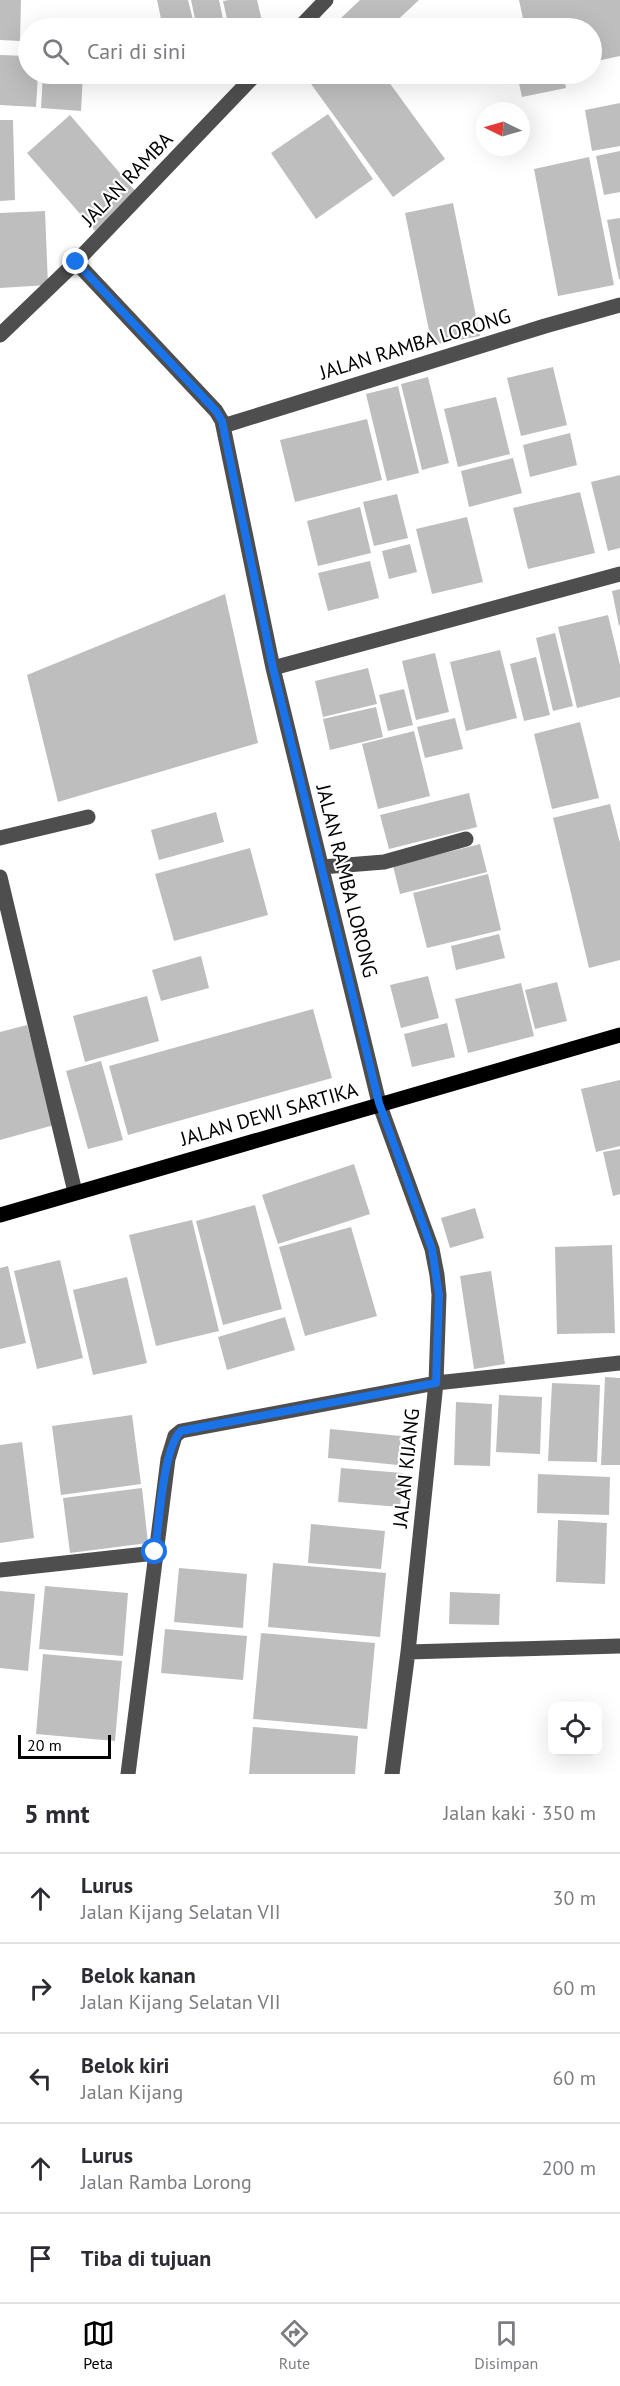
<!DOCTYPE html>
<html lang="id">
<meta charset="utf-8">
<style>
body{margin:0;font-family:"PT Sans",sans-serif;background:#f2f2f3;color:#2b2b33}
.controls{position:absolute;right:18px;bottom:18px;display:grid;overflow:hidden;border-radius:12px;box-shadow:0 6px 24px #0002}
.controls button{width:54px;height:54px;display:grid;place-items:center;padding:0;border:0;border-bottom:2px solid #e1e1e2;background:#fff;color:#2b2b33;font:30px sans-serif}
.compass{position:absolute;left:476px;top:102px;width:54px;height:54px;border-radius:50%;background:#fff;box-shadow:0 6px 24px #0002;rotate:275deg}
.scale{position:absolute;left:18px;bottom:15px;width:93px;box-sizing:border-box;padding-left:6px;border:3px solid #000;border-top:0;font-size:16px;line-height:21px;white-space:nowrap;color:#000;-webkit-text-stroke:4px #fff;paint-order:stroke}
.stop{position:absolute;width:18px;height:18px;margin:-14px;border:4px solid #1a73e8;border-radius:50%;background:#fff}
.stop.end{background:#1a73e8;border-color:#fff;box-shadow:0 2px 6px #0008}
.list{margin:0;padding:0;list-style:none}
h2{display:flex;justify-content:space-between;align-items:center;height:78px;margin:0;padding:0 24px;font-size:26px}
h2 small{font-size:20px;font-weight:400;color:#7c7c81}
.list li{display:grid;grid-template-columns:39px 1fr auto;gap:18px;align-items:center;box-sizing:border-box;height:90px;padding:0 24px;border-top:2px solid #e1e1e2}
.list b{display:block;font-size:22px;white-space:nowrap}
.list p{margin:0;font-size:20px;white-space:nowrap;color:#7c7c81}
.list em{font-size:20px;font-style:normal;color:#7c7c81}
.icon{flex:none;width:33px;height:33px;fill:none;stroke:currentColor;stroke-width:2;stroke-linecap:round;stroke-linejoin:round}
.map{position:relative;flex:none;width:620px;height:1774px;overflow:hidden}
.search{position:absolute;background:#fff;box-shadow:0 6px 24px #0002;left:18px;right:18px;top:18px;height:66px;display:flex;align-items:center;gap:15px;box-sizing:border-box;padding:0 21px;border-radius:33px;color:#7c7c81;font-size:22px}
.sheet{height:528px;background:#fff}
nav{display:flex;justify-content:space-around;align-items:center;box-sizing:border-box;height:84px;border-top:2px solid #e1e1e2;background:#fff;font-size:16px;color:#7c7c81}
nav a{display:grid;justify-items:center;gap:3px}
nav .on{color:#000}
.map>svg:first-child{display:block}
.building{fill:#bebebe}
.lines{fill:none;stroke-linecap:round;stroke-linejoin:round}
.minor{stroke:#4e4e4e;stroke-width:15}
.major{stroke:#000;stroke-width:15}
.route{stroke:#1a73e8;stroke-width:8}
.labels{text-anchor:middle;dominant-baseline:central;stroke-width:4.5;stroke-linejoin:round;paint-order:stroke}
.street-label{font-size:20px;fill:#000;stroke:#fff}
</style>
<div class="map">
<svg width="620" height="1774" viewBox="0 0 620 1774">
<rect width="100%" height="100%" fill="#fff"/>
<!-- building -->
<path class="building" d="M0,0H21L20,41L0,40Z
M157,0H188L195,28H163Z
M191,0H219L225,28H197Z
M229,0H257L263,25L247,28H229L223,1Z
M360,0H419L389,28H349L340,19Z
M519,0H620V56L592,62V28H557L556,23L525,28Z
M0,55L28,56V74H38L36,107L0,105Z
M43,74H83L81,111L41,108Z
M311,74H383L445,159L393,197L306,77Z
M517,74H563L566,88L522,97Z
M620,103V146L592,151L585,110Z
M328,114L373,179L316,219L271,153Z
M70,115L137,193L95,231L27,153Z
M0,120H13L15,200L0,201Z
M620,151V192L604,195L596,156Z
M589,157L614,285L558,296L534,169Z
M453,203L480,336L432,345L405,213Z
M45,211L48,285L0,288V213Z
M620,218V279H619L607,220Z
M553,367L567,425L521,436L507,378Z
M428,377L449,463L422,470L401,384Z
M398,386L419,473L387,481L366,394Z
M496,397L510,454L458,467L444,409Z
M367,419L382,480L295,502L280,440Z
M570,433L577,465L530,477L523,445Z
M513,458L522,493L469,507L461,471Z
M620,475V548L608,551L591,482Z
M580,492L595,553L528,569L513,508Z
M397,494L408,538L374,546L363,502Z
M360,507L371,553L318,566L307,521Z
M467,517L483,582L432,594L416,529Z
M410,544L417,572L389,579L382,551Z
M370,561L379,598L328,611L318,573Z
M620,589V625L619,626L612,591Z
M225,594L258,743L58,802L27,675Z
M608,615L620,665V697L577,708L558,627Z
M555,633L573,706L553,711L536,638Z
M500,650L517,718L466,731L450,662Z
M435,653L449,712L416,720L402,661Z
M536,657L550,715L524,721L510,664Z
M368,668L377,704L323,717L315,681Z
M404,689L413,725L388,731L379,695Z
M376,707L383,737L330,750L323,719Z
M455,718L463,749L425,758L417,727Z
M580,722L599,798L552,809L534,734Z
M414,731L430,796L378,809L362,744Z
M469,793L477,827L389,849L380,815Z
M610,804L620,843V960L589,968L553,818Z
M216,812L224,842L159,860L151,830Z
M480,844L487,872L400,894L393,866Z
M250,848L268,915L174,941L155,874Z
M488,874L501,930L427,948L413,893Z
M499,934L505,958L456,970L451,946Z
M201,956L209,988L161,1001L152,970Z
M428,976L439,1018L401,1028L390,985Z
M557,982L567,1021L535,1029L525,990Z
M521,983L534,1036L468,1053L455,999Z
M147,996L159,1041L85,1062L73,1016Z
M313,1009L332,1078L128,1135L109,1066Z
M447,1023L455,1057L412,1067L404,1034Z
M27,1025L54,1125L0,1140V1032Z
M101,1061L123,1140L88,1149L66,1071Z
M620,1080V1146L596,1152L581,1089Z
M620,1149V1194L613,1196L603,1152Z
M354,1164L370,1214L278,1244L262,1195Z
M255,1205L282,1309L223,1325L196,1221Z
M475,1208L484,1238L450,1248L441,1218Z
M192,1220L219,1331L156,1346L129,1235Z
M351,1227L377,1316L305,1336L279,1247Z
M612,1245L615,1333L557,1334L555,1247Z
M60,1260L83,1358L37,1369L14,1271Z
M8,1266L26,1343L0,1349V1268Z
M491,1271L505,1364L474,1369L460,1276Z
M127,1277L147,1363L93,1375L73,1290Z
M285,1317L295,1350L227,1370L218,1337Z
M605,1377L620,1378V1465H601Z
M552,1383L600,1385L597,1462L548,1461Z
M499,1395L542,1397L540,1454L496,1452Z
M456,1402L492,1404L490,1466L454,1465Z
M132,1415L141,1484L61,1495L52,1426Z
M330,1429L401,1436L398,1465L328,1458Z
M22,1442L34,1538L0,1543V1445Z
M341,1468L403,1473L400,1507L338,1502Z
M538,1474L610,1477L609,1515L537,1513Z
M142,1488L148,1543L70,1553L63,1498Z
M558,1520L607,1523L605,1584L556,1582Z
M311,1524L385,1531L381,1569L308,1563Z
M273,1563L386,1573L380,1637L268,1627Z
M179,1568L247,1574L243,1628L174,1622Z
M45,1586L128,1593L123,1656L39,1649Z
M0,1591L35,1594L28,1671L0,1668Z
M450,1592L500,1594L499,1625L449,1624Z
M165,1629L247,1636L243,1680L161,1673Z
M261,1633L375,1643L367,1729L253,1719Z
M43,1654L122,1661L115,1741L36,1734Z
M253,1727L358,1736L355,1774H249Z"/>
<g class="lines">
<!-- minor -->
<path class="minor" d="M299,28L326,0
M76,262L216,411L222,421L273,668L379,1103L432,1249L437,1275L439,1295L436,1383L408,1652L392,1774
M0,335L76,262L256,74
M223,426L545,326L620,305
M273,668L620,574
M0,838L88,817
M322,867L384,862L466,839
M0,877L75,1192
M0,1570L155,1553
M408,1652L620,1646
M128,1774L168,1459L175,1436L181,1431L436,1383L620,1363"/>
<!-- major -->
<path class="major" d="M0,1215L620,1035"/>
</g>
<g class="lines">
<!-- route -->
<path class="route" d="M76,262L216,411L222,421L273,668L379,1103L432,1249L439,1295L436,1383L181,1431C163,1447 159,1525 155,1552"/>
</g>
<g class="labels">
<!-- street labels -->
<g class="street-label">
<text transform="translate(127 179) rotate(-46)">JALAN RAMBA</text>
<text transform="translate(415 344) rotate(-17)">JALAN RAMBA LORONG</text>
<text transform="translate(347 881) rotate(76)">JALAN RAMBA LORONG</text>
<text transform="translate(269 1114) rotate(-16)">JALAN DEWI SARTIKA</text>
<text transform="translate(406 1468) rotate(-84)">JALAN KIJANG</text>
</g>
</g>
</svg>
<div class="controls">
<button><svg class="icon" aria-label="locate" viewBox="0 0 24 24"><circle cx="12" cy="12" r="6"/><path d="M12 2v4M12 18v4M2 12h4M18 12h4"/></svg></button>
</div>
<svg class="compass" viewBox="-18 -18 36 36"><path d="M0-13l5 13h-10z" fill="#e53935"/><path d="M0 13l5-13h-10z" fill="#7c7c81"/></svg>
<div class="scale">20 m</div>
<div class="stop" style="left:155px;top:1552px"></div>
<div class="stop end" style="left:76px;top:262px"></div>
<div class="search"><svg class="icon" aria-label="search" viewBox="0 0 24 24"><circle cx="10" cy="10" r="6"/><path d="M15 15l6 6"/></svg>Cari di sini</div>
</div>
<section class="sheet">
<h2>5 mnt<small>Jalan kaki · 350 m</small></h2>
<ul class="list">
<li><svg class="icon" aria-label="ahead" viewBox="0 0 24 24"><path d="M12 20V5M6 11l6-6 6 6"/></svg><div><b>Lurus</b><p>Jalan Kijang Selatan VII</p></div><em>30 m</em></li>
<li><svg class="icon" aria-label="right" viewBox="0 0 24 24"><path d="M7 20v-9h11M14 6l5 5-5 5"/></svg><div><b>Belok kanan</b><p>Jalan Kijang Selatan VII</p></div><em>60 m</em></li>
<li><svg class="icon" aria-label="left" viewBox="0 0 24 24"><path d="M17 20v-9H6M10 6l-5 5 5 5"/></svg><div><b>Belok kiri</b><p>Jalan Kijang</p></div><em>60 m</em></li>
<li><svg class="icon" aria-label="ahead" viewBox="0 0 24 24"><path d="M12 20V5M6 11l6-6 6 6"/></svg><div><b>Lurus</b><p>Jalan Ramba Lorong</p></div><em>200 m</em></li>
<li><svg class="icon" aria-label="arrive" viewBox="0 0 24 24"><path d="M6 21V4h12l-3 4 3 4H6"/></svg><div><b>Tiba di tujuan</b></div></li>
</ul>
</section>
<nav>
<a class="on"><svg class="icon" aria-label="map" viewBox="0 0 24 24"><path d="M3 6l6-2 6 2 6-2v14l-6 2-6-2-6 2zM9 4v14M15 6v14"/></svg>Peta</a>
<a><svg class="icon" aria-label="directions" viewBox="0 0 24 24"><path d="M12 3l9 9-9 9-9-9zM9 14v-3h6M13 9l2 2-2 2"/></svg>Rute</a>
<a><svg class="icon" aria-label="saved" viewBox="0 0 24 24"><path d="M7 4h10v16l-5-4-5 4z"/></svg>Disimpan</a>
</nav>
